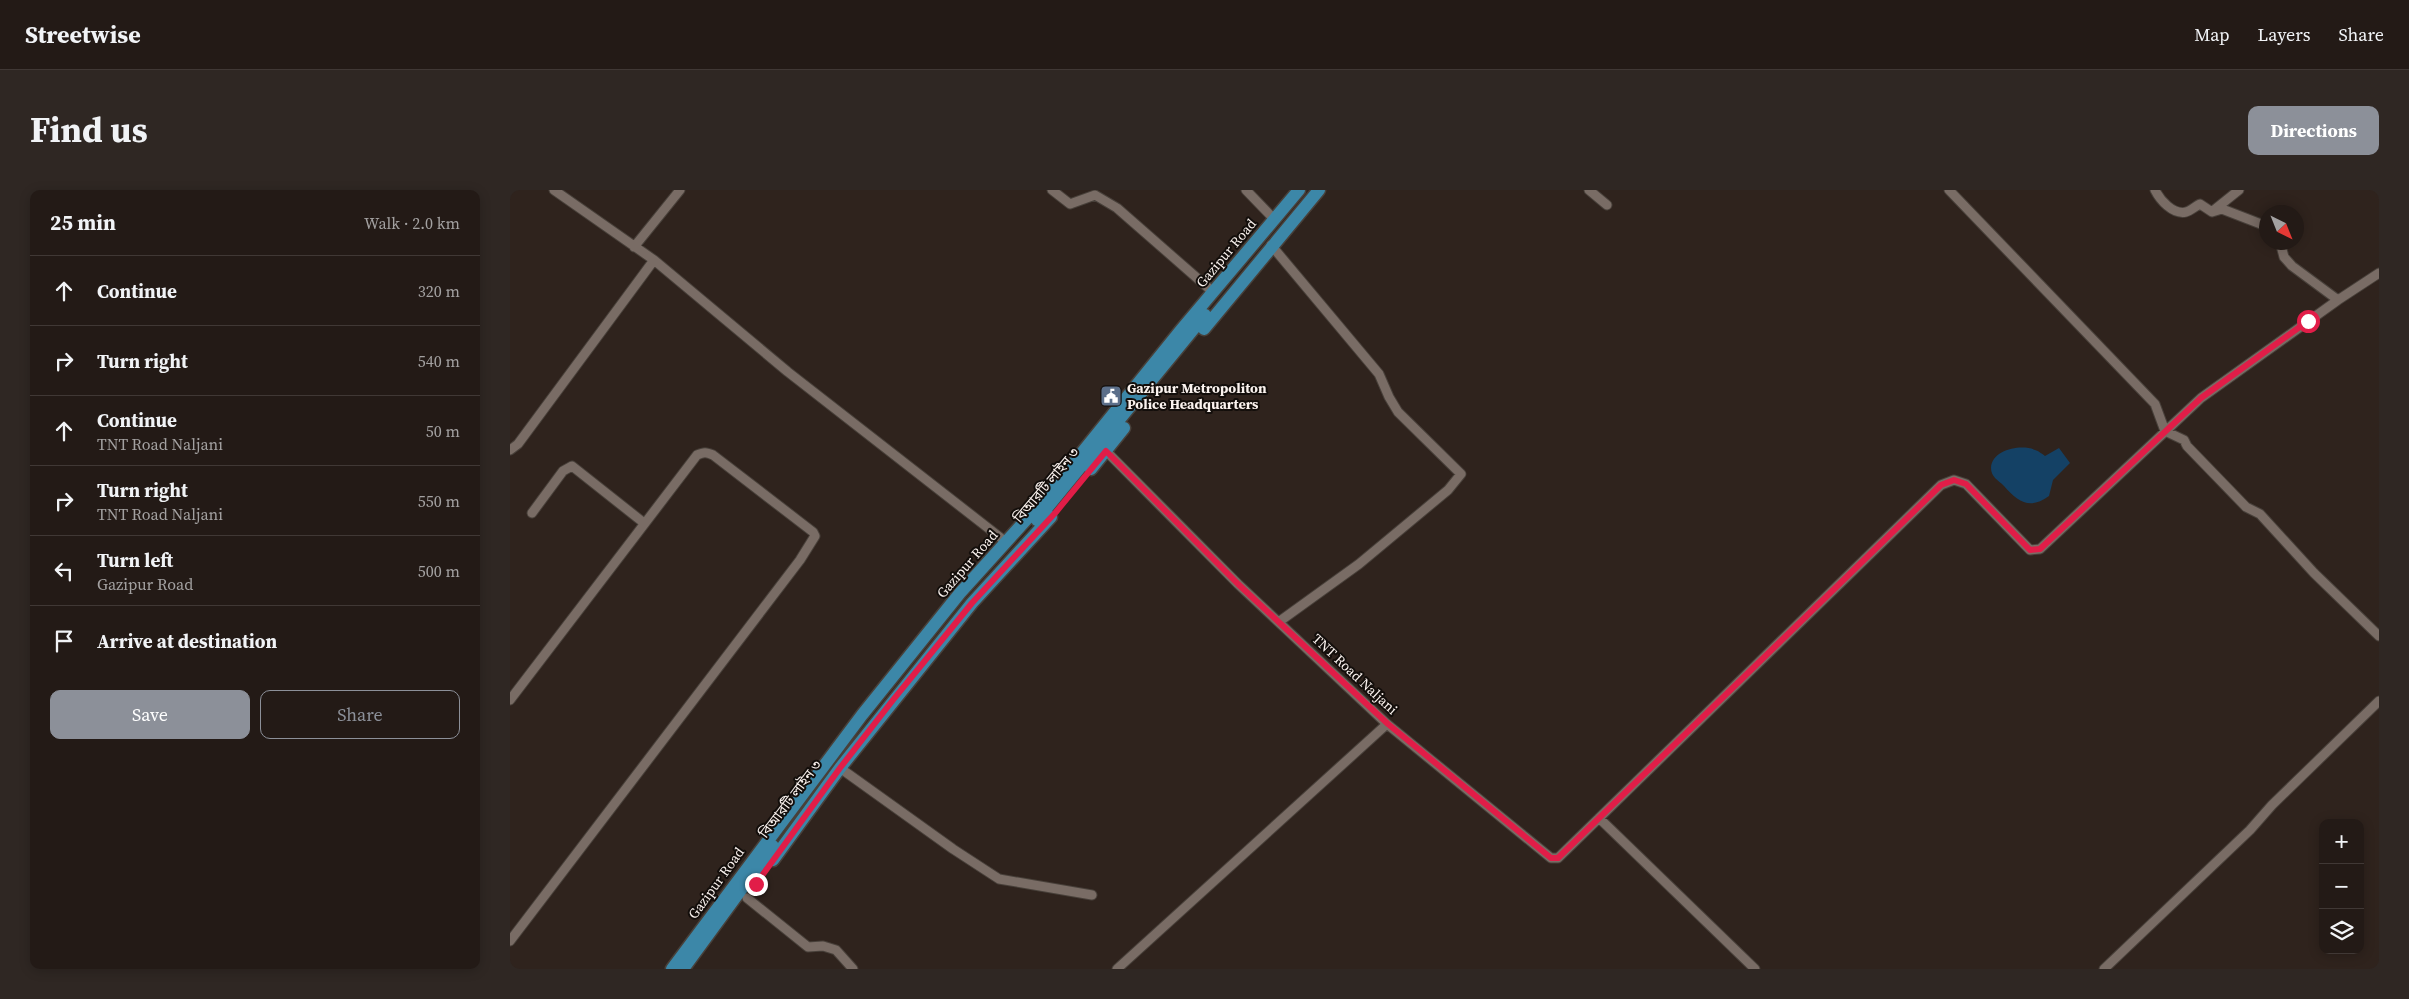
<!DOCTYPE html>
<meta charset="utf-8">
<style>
body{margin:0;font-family:"Source Serif 4","Noto Sans Bengali",serif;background:#2f2723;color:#f1f3f6}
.controls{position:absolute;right:15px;bottom:15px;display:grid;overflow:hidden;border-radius:10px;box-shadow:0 2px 12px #0003}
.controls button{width:45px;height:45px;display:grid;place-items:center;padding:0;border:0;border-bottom:1px solid #403835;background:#231a16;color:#f1f3f6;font:25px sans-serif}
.compass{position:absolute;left:1749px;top:15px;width:45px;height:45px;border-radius:50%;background:#231a16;box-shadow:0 2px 12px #0003;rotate:137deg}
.stop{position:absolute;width:15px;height:15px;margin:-11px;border:4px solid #e11d48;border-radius:50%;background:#fff}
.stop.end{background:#e11d48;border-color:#fff;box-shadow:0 1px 5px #0008}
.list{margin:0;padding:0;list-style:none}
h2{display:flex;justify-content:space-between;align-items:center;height:65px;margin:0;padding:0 20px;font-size:21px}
h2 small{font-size:16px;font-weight:400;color:#a3a1a1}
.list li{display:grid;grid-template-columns:32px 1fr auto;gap:15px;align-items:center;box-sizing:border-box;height:70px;padding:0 20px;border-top:1px solid #403835}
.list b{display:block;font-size:19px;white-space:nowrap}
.list p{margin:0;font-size:16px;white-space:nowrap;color:#a3a1a1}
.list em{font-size:16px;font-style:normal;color:#a3a1a1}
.actions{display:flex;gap:10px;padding:15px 20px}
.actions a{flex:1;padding:11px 0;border:1px solid #8c9099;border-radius:10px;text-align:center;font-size:18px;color:#8c9099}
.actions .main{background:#8c9099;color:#fff}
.icon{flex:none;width:28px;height:28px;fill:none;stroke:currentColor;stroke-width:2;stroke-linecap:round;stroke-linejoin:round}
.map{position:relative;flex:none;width:1869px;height:779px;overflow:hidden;border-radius:10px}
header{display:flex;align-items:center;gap:30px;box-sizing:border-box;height:70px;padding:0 25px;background:#231a16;border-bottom:1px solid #403835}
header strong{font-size:24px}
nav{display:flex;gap:28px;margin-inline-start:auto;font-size:18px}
.intro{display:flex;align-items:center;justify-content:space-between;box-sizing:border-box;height:120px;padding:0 30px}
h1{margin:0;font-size:35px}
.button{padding:12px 22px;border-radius:10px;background:#8c9099;color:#fff;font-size:18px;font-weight:700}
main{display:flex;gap:30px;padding:0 30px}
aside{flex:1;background:#231a16;border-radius:10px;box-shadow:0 2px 12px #0003}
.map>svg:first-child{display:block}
.water{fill:#144165}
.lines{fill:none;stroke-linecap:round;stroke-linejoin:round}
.street-casing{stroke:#48403a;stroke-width:11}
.primary-casing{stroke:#48403a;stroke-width:15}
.street{stroke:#796c65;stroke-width:9}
.primary{stroke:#3c87a8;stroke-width:12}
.route{stroke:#e11d48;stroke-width:6}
.labels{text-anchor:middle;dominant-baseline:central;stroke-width:4;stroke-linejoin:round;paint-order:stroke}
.street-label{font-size:14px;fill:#fbf3ef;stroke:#130e0b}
.poi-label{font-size:14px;font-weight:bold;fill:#fbf3ef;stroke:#130e0b;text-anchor:start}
</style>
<header>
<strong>Streetwise</strong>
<nav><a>Map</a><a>Layers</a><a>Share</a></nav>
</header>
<div class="intro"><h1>Find us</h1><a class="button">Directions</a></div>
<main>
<aside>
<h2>25 min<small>Walk · 2.0 km</small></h2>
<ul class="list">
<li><svg class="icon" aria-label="ahead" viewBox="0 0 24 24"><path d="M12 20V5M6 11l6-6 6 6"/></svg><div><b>Continue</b></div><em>320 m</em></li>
<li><svg class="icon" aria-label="right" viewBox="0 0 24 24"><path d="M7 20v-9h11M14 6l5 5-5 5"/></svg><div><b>Turn right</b></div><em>540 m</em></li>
<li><svg class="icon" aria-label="ahead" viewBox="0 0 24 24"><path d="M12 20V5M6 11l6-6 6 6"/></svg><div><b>Continue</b><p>TNT Road Naljani</p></div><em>50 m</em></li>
<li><svg class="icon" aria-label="right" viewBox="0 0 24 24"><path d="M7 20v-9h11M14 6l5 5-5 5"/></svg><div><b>Turn right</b><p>TNT Road Naljani</p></div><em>550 m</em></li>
<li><svg class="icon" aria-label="left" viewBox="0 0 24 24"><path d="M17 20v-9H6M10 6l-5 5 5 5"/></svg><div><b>Turn left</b><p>Gazipur Road</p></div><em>500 m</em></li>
<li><svg class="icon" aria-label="arrive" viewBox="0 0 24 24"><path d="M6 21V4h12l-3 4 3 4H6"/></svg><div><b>Arrive at destination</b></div></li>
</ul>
<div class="actions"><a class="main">Save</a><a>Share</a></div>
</aside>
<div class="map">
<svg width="1869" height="779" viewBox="0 0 1869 779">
<rect width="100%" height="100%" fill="#2f231d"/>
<!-- water -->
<path class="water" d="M1549,258L1560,273L1543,290L1539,306C1520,320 1508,312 1494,296C1488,290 1481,287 1481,278C1482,259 1512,254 1525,260C1529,261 1532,264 1535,266Z"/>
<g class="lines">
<!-- street casing -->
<g class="street-casing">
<path id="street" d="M44,0L144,70L278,182L496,352
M542,0L560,14L585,5L607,18L703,102
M736,0L764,29
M1079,0L1097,15
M1439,0L1645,214L1655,241L1674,250L1677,256L1736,317L1750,324L1804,383L1869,446
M1645,0C1650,10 1663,25 1676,22C1680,21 1686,16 1690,14L1702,22L1712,19L1756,36
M1704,20L1729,0
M1770,52L1774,67L1782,76L1828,110
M761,55L869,184L879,207L888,222L951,284L938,300L849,374L770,431
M124,57L170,0
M0,260L8,254L144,70
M596,261L728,394L877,534L1041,668H1048L1431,295L1444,290L1456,294L1520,360L1530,359L1691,208L1828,110L1869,83
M22,323L53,281L62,276L134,333
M0,510L187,265C194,262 196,262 203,265L303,342L305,346L290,370L0,751
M330,578L443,659L489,689L582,705
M1089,628L1245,779
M237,708L298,757L313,756L326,760L343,779
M607,779L877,534
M1594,779L1740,640L1762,615L1869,511"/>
</g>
<!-- primary casing -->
<g class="primary-casing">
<path id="primary" d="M694,139L809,0
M581,279L614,238
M527,330L695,125
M263,670L330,578L462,413L541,327
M162,779L352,525L450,403L533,311L671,140L789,0
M173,779L263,656"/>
</g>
<!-- street -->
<use href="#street" class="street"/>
<!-- primary -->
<use href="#primary" class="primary"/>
</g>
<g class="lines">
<!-- route -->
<path class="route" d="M246,694L330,578L383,510L462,413L546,322L596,261L728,394L878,534L1041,668H1048L1431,295L1444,290L1456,294L1520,360L1530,359L1691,208L1798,131"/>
</g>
<!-- icons -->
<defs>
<g id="civic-square" transform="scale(1.125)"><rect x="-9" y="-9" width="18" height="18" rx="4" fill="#5c6f8a" stroke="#130e0b"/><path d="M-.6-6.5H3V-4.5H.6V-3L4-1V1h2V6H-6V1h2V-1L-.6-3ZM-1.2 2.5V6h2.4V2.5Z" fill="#fff"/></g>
</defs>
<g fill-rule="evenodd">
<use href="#civic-square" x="601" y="206"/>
</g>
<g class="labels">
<!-- street labels -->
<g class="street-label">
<text transform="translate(716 63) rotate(-50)">Gazipur Road</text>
<text transform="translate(536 295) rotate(-50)">বিআরটি লাইন ৩</text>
<text transform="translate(457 374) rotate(-49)">Gazipur Road</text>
<text transform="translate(845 484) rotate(43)">TNT Road Naljani</text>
<text transform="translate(280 609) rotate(-53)">বিআরটি লাইন ৩</text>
<text transform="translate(206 693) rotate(-54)">Gazipur Road</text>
</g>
<!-- poi labels -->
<g class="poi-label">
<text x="617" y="198">Gazipur Metropoliton<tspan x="617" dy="16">Police Headquarters</tspan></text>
</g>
</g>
</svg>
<div class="controls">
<button>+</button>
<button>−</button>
<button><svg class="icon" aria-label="layers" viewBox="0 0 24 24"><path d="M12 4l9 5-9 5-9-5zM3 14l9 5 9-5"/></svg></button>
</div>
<svg class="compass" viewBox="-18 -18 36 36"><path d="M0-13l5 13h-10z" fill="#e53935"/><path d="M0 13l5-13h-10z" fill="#a3a1a1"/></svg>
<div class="stop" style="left:1798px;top:131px"></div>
<div class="stop end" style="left:246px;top:694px"></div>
</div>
</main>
